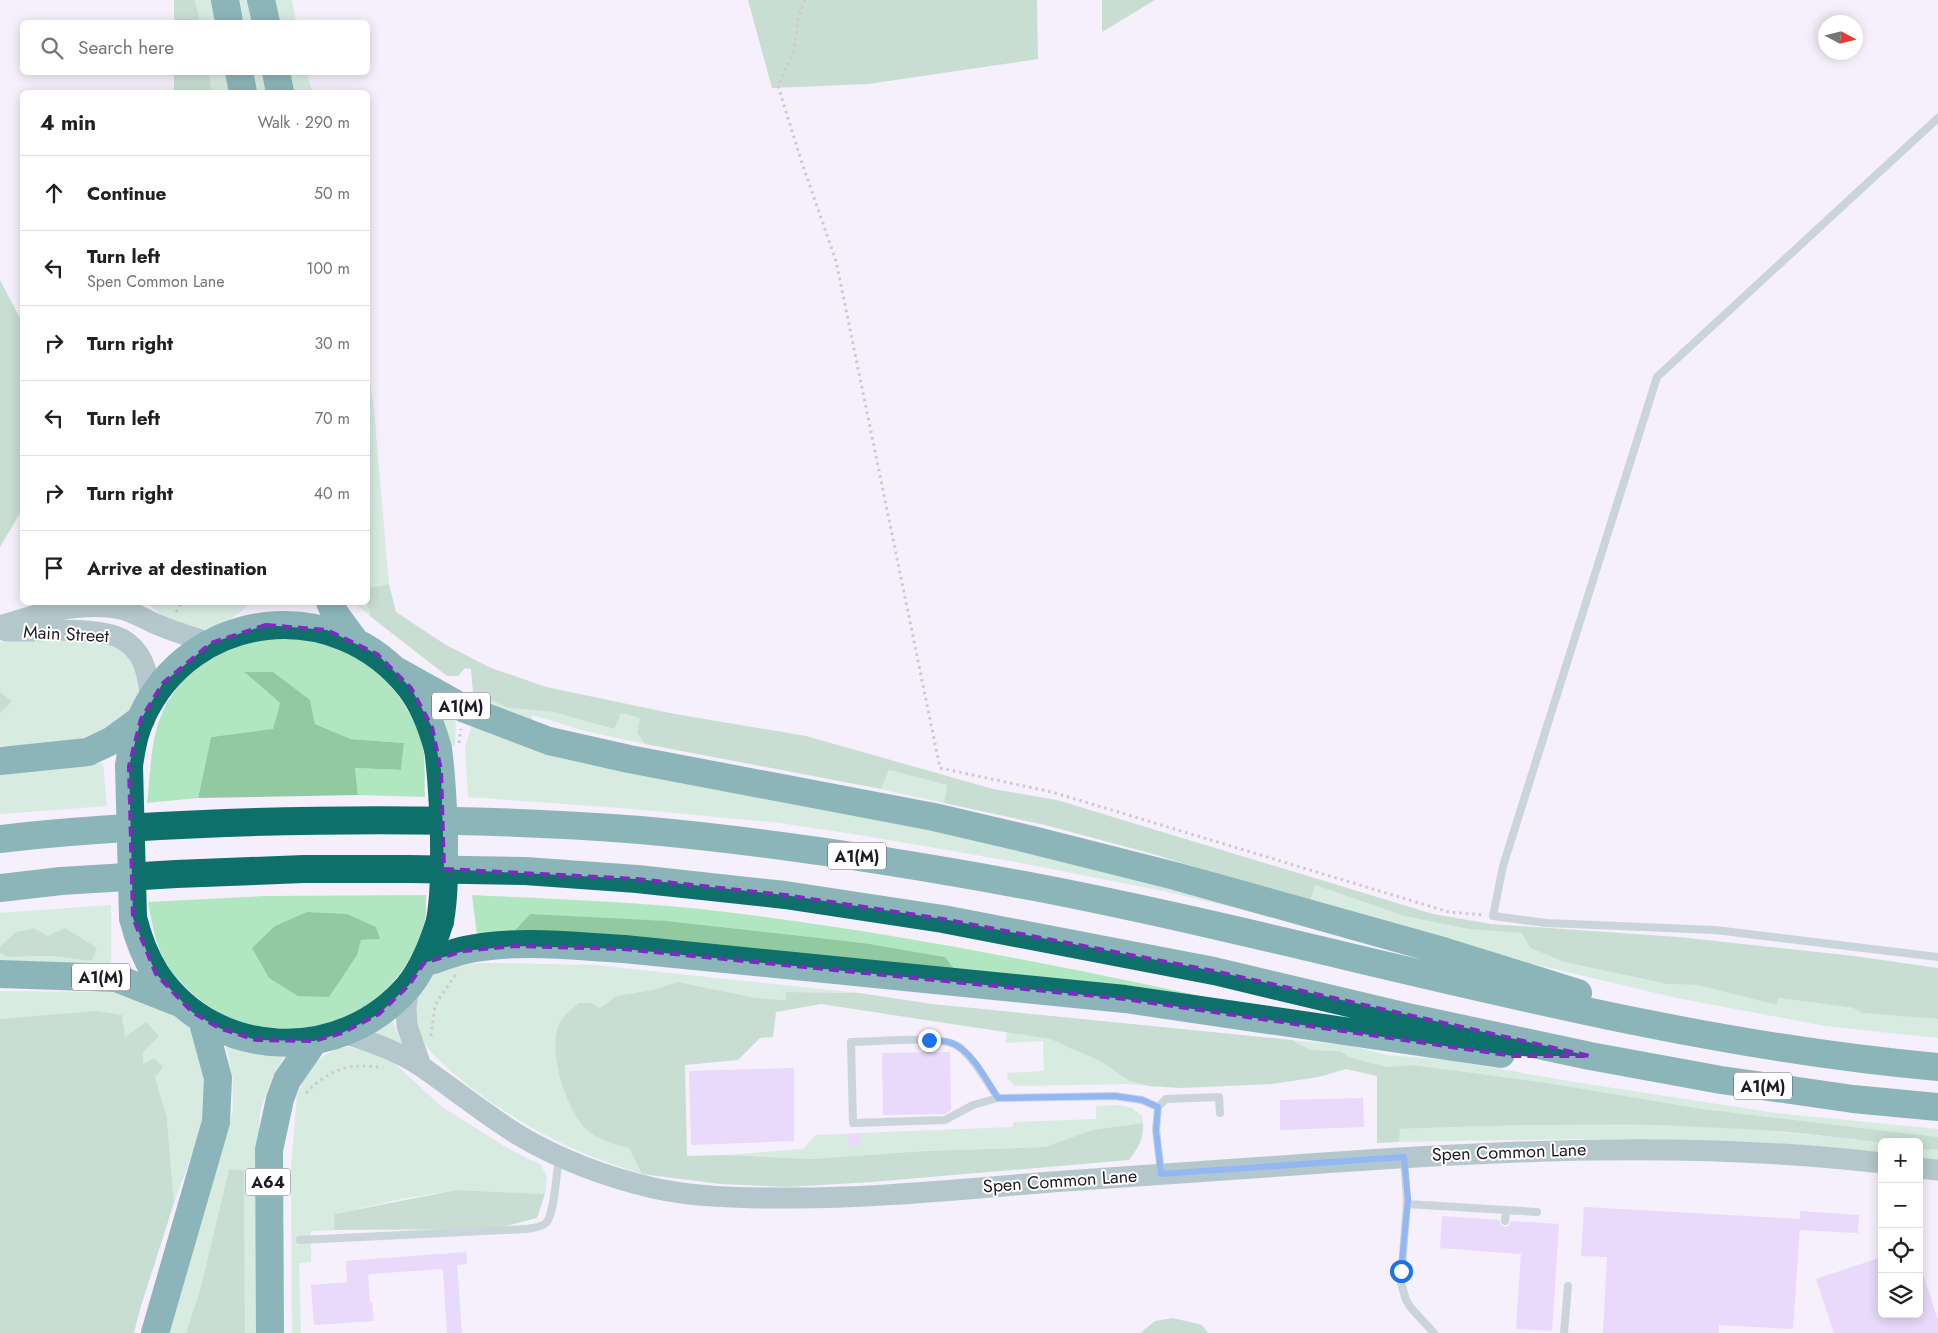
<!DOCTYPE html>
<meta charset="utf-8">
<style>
body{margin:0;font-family:Jost,sans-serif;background:#f2f2f2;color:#202124}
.controls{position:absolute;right:15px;bottom:15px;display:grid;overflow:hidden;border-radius:8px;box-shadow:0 2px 12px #0003}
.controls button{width:45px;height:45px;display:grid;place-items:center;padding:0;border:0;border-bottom:1px solid #e0e0e0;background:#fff;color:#202124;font:25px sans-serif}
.compass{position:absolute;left:1818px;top:15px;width:45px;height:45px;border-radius:50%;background:#fff;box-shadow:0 2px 12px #0003;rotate:97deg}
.stop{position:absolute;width:15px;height:15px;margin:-11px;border:4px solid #1a73e8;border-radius:50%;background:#fff}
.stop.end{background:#1a73e8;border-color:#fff;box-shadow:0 1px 5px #0008}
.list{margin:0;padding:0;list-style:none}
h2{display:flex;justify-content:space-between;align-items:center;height:65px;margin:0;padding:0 20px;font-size:21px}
h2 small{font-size:16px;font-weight:400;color:#757577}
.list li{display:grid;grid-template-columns:32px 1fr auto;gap:15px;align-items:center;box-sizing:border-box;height:75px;padding:0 20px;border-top:1px solid #e0e0e0}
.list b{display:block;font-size:19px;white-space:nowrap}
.list p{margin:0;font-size:16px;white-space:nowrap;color:#757577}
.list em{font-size:16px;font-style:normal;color:#757577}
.icon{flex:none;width:28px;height:28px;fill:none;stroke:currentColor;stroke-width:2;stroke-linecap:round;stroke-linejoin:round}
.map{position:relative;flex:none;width:1938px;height:1333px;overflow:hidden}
.search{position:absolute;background:#fff;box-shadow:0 2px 12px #0003;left:20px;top:20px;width:350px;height:55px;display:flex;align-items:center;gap:12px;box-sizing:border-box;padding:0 18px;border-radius:8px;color:#757577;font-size:19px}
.panel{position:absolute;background:#fff;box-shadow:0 2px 12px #0003;left:20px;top:90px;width:350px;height:515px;border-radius:8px}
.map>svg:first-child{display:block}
.green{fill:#b1e7c0;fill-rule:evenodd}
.forest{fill:#91caa1}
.building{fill:#dabff8}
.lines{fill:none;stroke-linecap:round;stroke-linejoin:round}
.path{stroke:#9f99a5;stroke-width:3;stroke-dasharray:2.5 4;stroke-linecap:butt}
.lane{stroke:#94b6b2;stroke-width:8}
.secondary{stroke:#649894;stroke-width:21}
.highway{stroke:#0d706a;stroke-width:28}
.highway-bridge{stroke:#0d706a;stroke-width:28}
.route{stroke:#1a73e8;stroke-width:6}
.marked{fill:none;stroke:#7b2cbf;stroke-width:4;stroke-dasharray:10 6;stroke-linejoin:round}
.labels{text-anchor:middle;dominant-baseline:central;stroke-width:4;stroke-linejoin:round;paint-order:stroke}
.shield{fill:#fff;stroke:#635f67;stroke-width:1}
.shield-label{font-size:16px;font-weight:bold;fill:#201a26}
.street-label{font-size:18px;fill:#201a26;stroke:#fff}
</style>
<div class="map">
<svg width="1938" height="1333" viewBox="0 0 1938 1333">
<rect width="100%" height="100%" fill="#f5effc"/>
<!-- green -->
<path class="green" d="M195,0H213L217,22H200Z
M235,0H251L255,22H240Z
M275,0H292L296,22H279Z
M209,73H227L231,92H212Z
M250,73H266L270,92H254Z
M289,73H307L312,92H293Z
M368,366L374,410L389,584L370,588L368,597Z
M175,602L250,603C232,622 201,639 175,625C166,620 156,610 148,603L174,604Z
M356,603H367L371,617L359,607Z
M77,637L129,651L141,686L135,701L127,713L115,725L79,740L58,744L0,746V713L11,701L0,692V642Z
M285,638C304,640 323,642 341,649C379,665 411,704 422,743C426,758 424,781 425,797L358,795L355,768L401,770L404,743L351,739L315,724L310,700L245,673L280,703L273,730L211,737L198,798L147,803C150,778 150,751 157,727C172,679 209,650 258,639C266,637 276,638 285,638Z
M473,693L509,708L553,712L613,729L621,713L641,718L637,733L645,744L585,731L532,715L531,727L471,702Z
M436,707L456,714L455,746L449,745Z
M473,722L891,816L1319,928L1168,892L1016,862L860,835L780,823L633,809L468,797L465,747Z
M103,763L107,806L0,814V773Z
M889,770L947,785L944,803L881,789Z
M1315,885L1404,916L1468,929L1522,933L1530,948L1564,962L1667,984L1697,985L1777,1005L1778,998L1853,1008L1862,1013L1938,1019V1038L1825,1026L1677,998L1475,950L1310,902Z
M426,895C426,901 426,907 426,914C420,960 381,1004 339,1022C296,1041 235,1029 199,999C187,989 174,977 166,963C155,944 152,923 148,902L264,896ZM376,927L379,939L361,940Z
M472,895C548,899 625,901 701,909C901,932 1097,973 1292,1016L959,975L944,957L864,943L667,921L509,937L477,936Z
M111,905V962L103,968H0V953L8,957L51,956L92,961L34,928L16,932L0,946V913Z
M499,963L595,965L859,993L786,992L785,1000L756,998L678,982L652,990L616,996L600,1008L592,1003H579L561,1019L579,1121C593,1136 609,1142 629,1148L642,1174C611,1164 580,1153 551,1138C514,1120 436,1069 418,1033C412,1023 413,1011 417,1000C420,988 434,972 447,968C459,963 486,963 499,963Z
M105,988L174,1011L190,1029L204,1053L208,1074L202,1127L174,1203L167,1118L155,1077L143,1065V1052L146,1022L125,1038L43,1016L0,1019V991L100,992Z
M392,1020L404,1049L370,1035Z
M1007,1032L1050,1039L1102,1062L1129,1081L1149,1086L1130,1084L1015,1086L1008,1079L1007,1073L1044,1071L1043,1041L1005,1043Z
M1292,1040L1353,1046L1387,1055L1448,1060L1574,1082L1776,1113L1938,1129V1137L1703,1109L1548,1083L1452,1070L1410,1065L1387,1067L1349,1057L1340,1051L1310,1050Z
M226,1045L259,1055L284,1057L271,1080L260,1112L255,1203L258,1333H245L244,1170L229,1169L201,1288L186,1333H169L233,1111V1080Z
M349,1047L378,1054L393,1062L442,1107L509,1149L541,1165L547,1177L545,1194L456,1190L401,1199L336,1214L334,1230L311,1231V1262L299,1263L301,1333H292L291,1168L297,1095L307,1073L317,1060L338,1048Z
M1120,1105L1132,1108L1142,1116L1143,1123L1092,1130L1045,1147L924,1151L811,1159L727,1155L803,1149L816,1135L846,1134L847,1145H860V1133L1013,1127V1122L1096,1119V1106Z
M1580,1125L1706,1126L1835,1137L1882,1143V1154L1698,1140L1576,1139L1399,1142V1129L1479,1126Z
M1919,1149L1938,1150V1160L1919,1158Z"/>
<!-- forest -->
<path class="forest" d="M174,0H195L200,22H174Z
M748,0H1037L1038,59L868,84L772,88Z
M1102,0H1155L1102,32Z
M174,73H209L212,92H174Z
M0,280L22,322V510L0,547Z
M389,584L396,612L446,645L491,668L546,687L675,714L806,736L993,789L1057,800L1433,914L1491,924L1678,937L1854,956L1938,968V1019L1862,1013L1853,1008L1778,998L1777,1005L1697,985L1667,984L1564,962L1530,948L1522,933L1468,929L1404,916L1315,885L1310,902L1153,854L1045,825L944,803L947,785L889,770L881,789L645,744L637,733L640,718L621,713L614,729L553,712L509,708L473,693L471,669L465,668L458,676H447L371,617L367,603L370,588Z
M244,672H273L310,700L315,724L351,739L404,743L401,770L355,768L358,795L198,798L211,737L273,729L280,703Z
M0,692L12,701L0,713Z
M307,912L347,914L376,927L380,939L361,940L357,955L329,997L298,996L269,978L252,948L275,926Z
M530,914L667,921L864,943L945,957L959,975L509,937Z
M34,928L48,936L65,928L97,948L92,961L51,956L8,957L0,953V946L16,932Z
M678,982L756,998L785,1000L786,992L859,993L932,1004L1292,1040L1310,1050L1340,1051L1349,1057L1387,1067L1410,1065L1452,1070L1548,1083L1703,1109L1938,1137V1150L1919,1149V1142H1882V1143C1722,1120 1560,1123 1400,1129L1399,1142L1377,1143V1076L1346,1069L1319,1077L1272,1084L1181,1088L1149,1086L1129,1081L1102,1062L1050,1039L821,1004L776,1012L773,1037L760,1038L738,1060L685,1065L687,1156L727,1155L811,1159L924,1151L1045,1147L1092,1130L1143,1123C1144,1139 1138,1148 1129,1160L872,1182L787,1187L720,1184L642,1174L629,1148C614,1144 599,1140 587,1130C566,1111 544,1044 562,1019C566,1013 574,1008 579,1003H592L600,1008L616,996L652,990Z
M96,1011L122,1015L125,1037L146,1022L159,1036L143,1052V1064L154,1058L163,1067L155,1077L167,1118L174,1203L141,1306L134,1333H0V1019Z
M229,1169L244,1170L245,1333H186L201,1287Z
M456,1190L545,1194L537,1218L494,1229L334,1230L335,1214Z
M1173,1318L1202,1325L1208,1333H1140L1155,1321Z"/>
<!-- building -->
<path class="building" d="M950,1052L951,1110L945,1114L883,1115L882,1053Z
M794,1068V1141L691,1145L689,1071Z
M1363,1098L1364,1127L1280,1130V1100Z
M860,1133V1145H847L846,1134Z
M1584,1207L1800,1219V1211L1859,1215L1858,1233L1799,1230L1800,1224L1793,1329L1719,1325V1333H1603L1607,1257L1581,1256Z
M1442,1216L1499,1220L1501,1225L1505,1227L1509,1225L1511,1221L1559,1224L1552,1331L1516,1329L1521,1254L1440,1248Z
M466,1252L467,1264L457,1265L462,1333H447L443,1269L368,1274L370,1302H372L374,1321L314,1325L311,1285L347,1282L346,1261Z
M1882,1257V1314H1919V1271H1922L1938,1320V1333H1834L1816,1279Z"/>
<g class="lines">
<!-- path -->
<path class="path" d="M805,0L798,18L794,50L778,86L802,163L836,261L940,768L1052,792L1449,912L1483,915
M176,612L182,602
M459,743L461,729
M431,1036L435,1005L456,974
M306,1093C329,1069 351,1062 383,1068"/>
<!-- lane -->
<path class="lane" d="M1938,118L1657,377L1503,866L1493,916L1546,923L1715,930L1938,957
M998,1098C986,1081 975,1059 958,1046C943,1035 873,1042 851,1042L853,1123L945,1120L973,1105L998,1098L1115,1096L1142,1100L1158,1107
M1404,1159L1407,1200L1401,1283L1406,1300L1411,1308L1434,1333
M1161,1172L1156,1130L1158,1107L1166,1099L1219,1097L1220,1113
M1407,1204L1537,1212
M1505,1221L1506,1210
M300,1240L527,1229C533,1228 542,1227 546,1223C555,1213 556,1173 559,1159
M1564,1333L1568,1286"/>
<!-- secondary -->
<path class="secondary" d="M0,626C37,614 81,601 121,609C133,612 145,619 156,624C174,632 192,637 211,643
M6,631C38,632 84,626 115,636C124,639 133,646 139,655C147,667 149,685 151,700
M409,985L406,1008L407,1026L421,1066
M342,1033C370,1041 398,1051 422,1067C455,1090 486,1115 520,1136C561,1160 606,1177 653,1188C694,1197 737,1198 779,1198C874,1199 970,1188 1065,1181C1141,1175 1218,1171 1295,1165C1492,1151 1685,1140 1882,1163
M1919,1168L1938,1170"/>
<!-- highway -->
<path class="highway" d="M225,0L229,22
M261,0L266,22
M239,72L243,92
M276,72L280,92
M330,602L335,614L355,641
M397,671L465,709L549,741L629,759L934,817L1032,840L1175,876L1443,951L1578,993
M0,761L88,752L111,741L141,719
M129,766C131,750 134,733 141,718C191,608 336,593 410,687C424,705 432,727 438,749
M0,839C75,830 151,826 226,823C364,818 502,819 640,830C774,842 907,863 1040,888C1339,946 1633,1040 1938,1067
M0,888L61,881L176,874L304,869H410L525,871L637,879L785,895L943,919L1214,971L1412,1018L1590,1056L1721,1080L1853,1099L1938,1107
M133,918C138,938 145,957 156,974C215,1062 342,1065 409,986C424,967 433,944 440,921
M424,963C438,959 451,953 465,950C516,939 572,946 624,949L1125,999L1501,1054
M0,974L116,978L177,1002
M155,1333L216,1122L218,1078L202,1019
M270,1333L269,1150L280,1099L287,1080L314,1041"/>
<!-- highway-bridge -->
<path class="highway-bridge" d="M438,749C442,777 443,805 444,833C444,863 445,892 440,921
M129,766L133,918"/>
</g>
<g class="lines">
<!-- route -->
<path class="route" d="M929,1040C936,1041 945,1040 952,1043C973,1052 986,1080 998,1098L1115,1096L1142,1100L1158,1107L1156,1130L1161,1174L1404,1157L1408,1200L1401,1271"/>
</g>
<!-- marked area -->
<path d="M0 0H1938V1333H0ZM266,625L327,630L377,654L411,688L432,727L441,770L444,869L637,879L785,895L943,919L1214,971L1590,1056H1513L1125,999L624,949L514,946L464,951L424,963L409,985L379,1014L342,1033L314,1041L256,1040L219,1028L192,1012L156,974L133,918L129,766L141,719L163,683L211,643Z" fill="#f5effc" fill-opacity=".55" fill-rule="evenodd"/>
<path class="marked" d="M266,625L327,630L377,654L411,688L432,727L441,770L444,869L637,879L785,895L943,919L1214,971L1590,1056H1513L1125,999L624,949L514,946L464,951L424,963L409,985L379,1014L342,1033L314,1041L256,1040L219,1028L192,1012L156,974L133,918L129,766L141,719L163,683L211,643Z"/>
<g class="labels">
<!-- shield labels -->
<g class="shield">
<rect x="432" y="692.5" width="58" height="27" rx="4"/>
<rect x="828" y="842.5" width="58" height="27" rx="4"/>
<rect x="72" y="963.5" width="58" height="27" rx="4"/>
<rect x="1734" y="1072.5" width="58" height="27" rx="4"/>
<rect x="245.5" y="1168.5" width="45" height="27" rx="4"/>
</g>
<g class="shield-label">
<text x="461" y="706">A1(M)</text>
<text x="857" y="856">A1(M)</text>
<text x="101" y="977">A1(M)</text>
<text x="1763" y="1086">A1(M)</text>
<text x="268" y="1182">A64</text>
</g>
<!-- street labels -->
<g class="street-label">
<text transform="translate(66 634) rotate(3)">Main Street</text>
<text transform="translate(1509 1152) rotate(-2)">Spen Common Lane</text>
<text transform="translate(1060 1181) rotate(-4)">Spen Common Lane</text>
</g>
</g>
</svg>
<div class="controls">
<button>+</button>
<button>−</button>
<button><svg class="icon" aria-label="locate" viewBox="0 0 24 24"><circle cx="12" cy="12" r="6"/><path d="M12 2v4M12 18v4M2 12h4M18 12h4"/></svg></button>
<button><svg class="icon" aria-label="layers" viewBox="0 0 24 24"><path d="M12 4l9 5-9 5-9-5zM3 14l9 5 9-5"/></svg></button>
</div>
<svg class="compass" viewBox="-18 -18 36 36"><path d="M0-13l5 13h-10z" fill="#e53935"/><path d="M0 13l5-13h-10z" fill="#757577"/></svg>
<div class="stop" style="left:1401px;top:1271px"></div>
<div class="stop end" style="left:929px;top:1040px"></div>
<div class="search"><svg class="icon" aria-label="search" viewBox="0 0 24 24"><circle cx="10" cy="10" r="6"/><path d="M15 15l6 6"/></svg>Search here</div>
<section class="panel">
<h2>4 min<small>Walk · 290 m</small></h2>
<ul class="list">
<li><svg class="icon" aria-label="ahead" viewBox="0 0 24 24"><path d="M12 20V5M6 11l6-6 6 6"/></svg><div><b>Continue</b></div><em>50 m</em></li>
<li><svg class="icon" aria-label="left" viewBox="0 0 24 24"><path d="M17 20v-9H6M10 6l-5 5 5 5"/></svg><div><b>Turn left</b><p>Spen Common Lane</p></div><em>100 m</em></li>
<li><svg class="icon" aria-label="right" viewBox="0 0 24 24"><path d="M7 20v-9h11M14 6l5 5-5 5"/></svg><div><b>Turn right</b></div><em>30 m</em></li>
<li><svg class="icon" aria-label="left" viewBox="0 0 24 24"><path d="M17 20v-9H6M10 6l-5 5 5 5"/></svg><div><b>Turn left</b></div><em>70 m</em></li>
<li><svg class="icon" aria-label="right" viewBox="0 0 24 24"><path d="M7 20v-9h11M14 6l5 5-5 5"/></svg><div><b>Turn right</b></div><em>40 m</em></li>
<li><svg class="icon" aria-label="arrive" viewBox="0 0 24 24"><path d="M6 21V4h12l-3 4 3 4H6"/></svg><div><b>Arrive at destination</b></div></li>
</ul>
</section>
</div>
